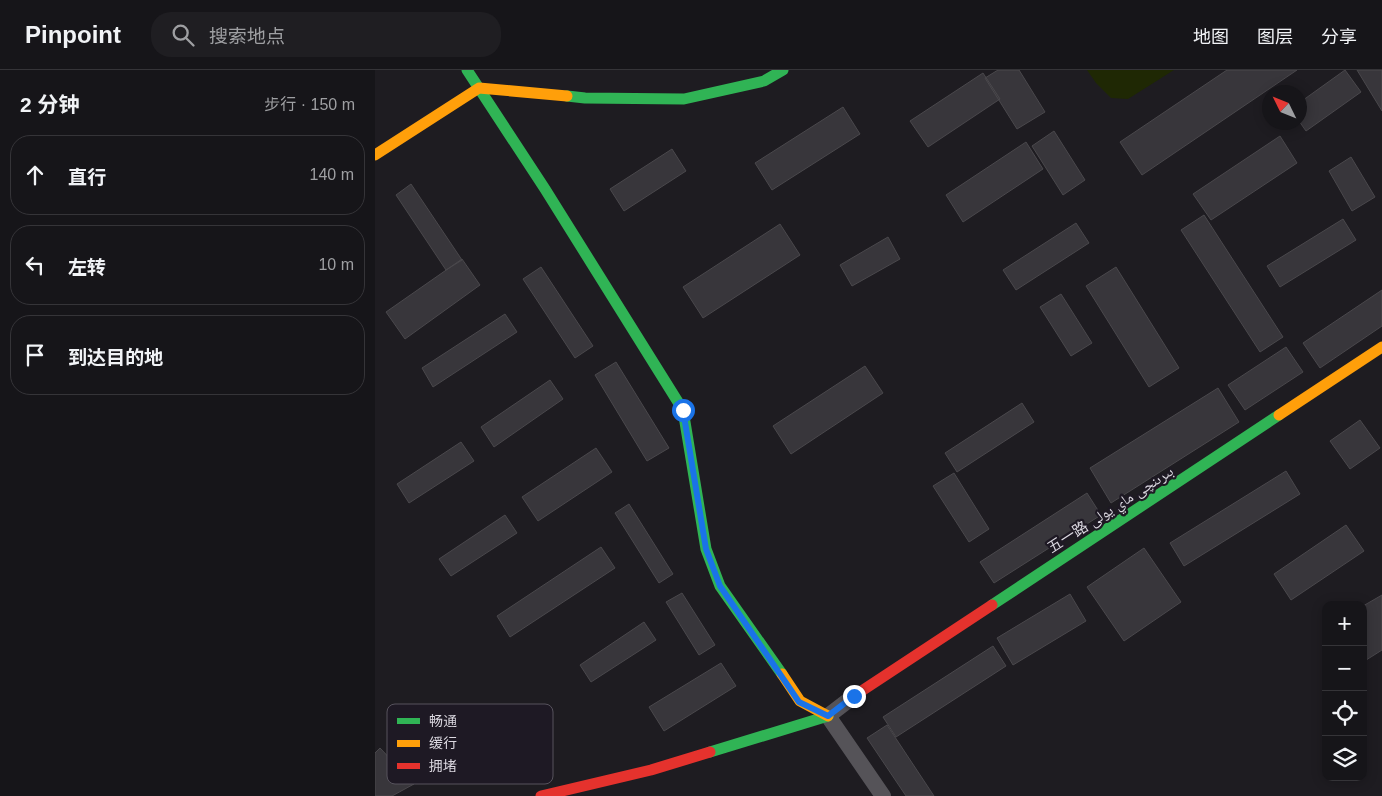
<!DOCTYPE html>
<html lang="zh">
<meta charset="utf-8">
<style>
body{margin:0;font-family:Arial,"Noto Naskh Arabic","Noto Sans SC",sans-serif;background:#1f1e22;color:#f1f3f6}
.controls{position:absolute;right:15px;bottom:15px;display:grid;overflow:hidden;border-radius:10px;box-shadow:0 2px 12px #0003}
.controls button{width:45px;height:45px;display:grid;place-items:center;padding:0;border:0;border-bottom:1px solid #353438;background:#161519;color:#f1f3f6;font:25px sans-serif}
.compass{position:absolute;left:887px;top:15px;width:45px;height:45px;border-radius:50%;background:#161519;box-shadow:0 2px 12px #0003;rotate:313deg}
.stop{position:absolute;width:15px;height:15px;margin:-11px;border:4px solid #1a73e8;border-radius:50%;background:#fff}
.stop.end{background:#1a73e8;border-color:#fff;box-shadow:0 1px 5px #0008}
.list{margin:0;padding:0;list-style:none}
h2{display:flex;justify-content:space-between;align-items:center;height:65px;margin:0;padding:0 20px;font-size:21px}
h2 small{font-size:16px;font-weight:400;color:#9e9fa2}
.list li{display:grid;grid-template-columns:32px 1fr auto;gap:15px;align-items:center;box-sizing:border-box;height:80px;margin:0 10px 10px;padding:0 10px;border:1px solid #353438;border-radius:20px}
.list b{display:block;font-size:19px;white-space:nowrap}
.list em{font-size:16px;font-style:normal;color:#9e9fa2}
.icon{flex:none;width:28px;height:28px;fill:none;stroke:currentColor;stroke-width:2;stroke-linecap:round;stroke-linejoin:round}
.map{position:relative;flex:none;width:1007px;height:726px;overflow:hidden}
header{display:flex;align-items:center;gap:30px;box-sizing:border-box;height:70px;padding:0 25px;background:#161519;border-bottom:1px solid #353438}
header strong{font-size:24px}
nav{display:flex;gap:28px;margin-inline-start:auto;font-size:18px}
.search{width:350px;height:45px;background:#1f1e22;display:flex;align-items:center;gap:12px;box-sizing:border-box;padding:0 18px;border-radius:20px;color:#9e9fa2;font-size:19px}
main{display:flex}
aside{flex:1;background:#161519}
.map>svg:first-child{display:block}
.green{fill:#1f2804}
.building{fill:#38363b;stroke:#4a484c}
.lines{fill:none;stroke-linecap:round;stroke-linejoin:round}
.street{stroke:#555358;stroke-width:16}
.fast{stroke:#30b455;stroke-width:11}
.slow{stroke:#ff9f0a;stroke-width:11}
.jam{stroke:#e5322d;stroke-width:11}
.route{stroke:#1a73e8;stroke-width:6}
.labels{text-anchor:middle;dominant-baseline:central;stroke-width:4.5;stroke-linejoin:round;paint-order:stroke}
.street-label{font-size:15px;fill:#dcd9e1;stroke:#1e1924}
.key{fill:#1e1924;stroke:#57535d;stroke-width:1}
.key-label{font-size:14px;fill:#dcd9e1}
</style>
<header>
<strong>Pinpoint</strong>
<div class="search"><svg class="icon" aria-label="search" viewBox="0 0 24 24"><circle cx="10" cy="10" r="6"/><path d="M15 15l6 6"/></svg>搜索地点</div>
<nav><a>地图</a><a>图层</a><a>分享</a></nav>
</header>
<main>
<aside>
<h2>2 分钟<small>步行 · 150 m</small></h2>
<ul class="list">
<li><svg class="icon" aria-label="ahead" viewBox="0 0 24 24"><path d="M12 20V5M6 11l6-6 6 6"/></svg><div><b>直行</b></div><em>140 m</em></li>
<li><svg class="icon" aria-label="left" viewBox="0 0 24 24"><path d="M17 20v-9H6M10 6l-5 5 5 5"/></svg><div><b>左转</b></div><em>10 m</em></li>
<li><svg class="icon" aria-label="arrive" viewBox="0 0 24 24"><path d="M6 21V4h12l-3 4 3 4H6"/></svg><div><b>到达目的地</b></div></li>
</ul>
</aside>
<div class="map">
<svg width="1007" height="726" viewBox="0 0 1007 726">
<rect width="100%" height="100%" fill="#1e1c21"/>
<!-- green -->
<path class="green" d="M712,0H799L753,29L736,28L721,13Z"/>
<!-- building -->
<path class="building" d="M623,0H644L670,42L642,59L610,8Z
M852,0H922L767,105L745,72Z
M970,0L986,22L931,61L924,51V33Z
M982,0H1007V41Z
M608,3L625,29L553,77L535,51Z
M468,37L485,64L397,120L380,93Z
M679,61L710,110L688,125L657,76Z
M905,66L922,93L836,150L818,124Z
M651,72L668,99L588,152L571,125Z
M297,79L311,101L249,141L235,119Z
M976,87L1000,127L977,141L954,101Z
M36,114L87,190L71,200L21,125Z
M829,145L908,267L885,282L806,160Z
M968,149L981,170L905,217L892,196Z
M701,153L714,173L641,220L628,200Z
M405,154L425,185L328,248L308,217Z
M513,167L525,189L477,216L465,195Z
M87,189L105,215L30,269L11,242Z
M166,197L218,276L200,288L148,209Z
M741,197L804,298L774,317L711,216Z
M1007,220V256L945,298L928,273Z
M686,224L717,273L696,286L665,237Z
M130,244L142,262L58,317L47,298Z
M911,277L928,302L870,340L853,315Z
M241,292L294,378L272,391L220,305Z
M490,296L508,323L416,384L398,356Z
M175,310L188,329L119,377L106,357Z
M843,318L864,352L736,433L715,398Z
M647,333L659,352L582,402L570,383Z
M985,350L1005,378L975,399L955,371Z
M86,372L99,391L34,433L22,414Z
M221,378L237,402L163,451L147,427Z
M911,401L925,424L809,496L795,473Z
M579,403L614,459L594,472L558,416Z
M712,423L726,445L619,513L605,492Z
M254,434L298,504L284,513L240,443Z
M130,445L142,463L76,506L64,489Z
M971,455L989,481L916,530L899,504Z
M226,477L240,498L135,567L122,546Z
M769,478L806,532L749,571L712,517Z
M307,523L340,575L324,585L291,532Z
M695,524L711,551L638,595L622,568Z
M1007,525V580L988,592V536Z
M269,552L281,570L216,612L205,595Z
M618,576L631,596L521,667L508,647Z
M346,593L361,616L289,661L274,637Z
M512,655L559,726H531L492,668Z
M5,678L39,714L17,726H0V683Z"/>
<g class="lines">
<!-- street -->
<path class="street" d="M479,626L453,646L508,726"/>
<!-- fast -->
<path class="fast" d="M92,0L170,119L308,340L331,479L345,516L407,604
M192,26L210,28L309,29L389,11L408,0
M617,535L904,345
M335,682L453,646"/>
<!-- slow -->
<path class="slow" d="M0,85L104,18L192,26
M904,345L1007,277
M407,604L425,631L453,646"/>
<!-- jam -->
<path class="jam" d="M479,626L617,535
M166,726L276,700L335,682"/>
</g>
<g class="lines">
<!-- route -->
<path class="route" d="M308,340L331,479L345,516L424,632L453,646L479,626"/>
</g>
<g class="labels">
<!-- street labels -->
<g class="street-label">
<text transform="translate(735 439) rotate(-33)">五一路 بىرىنچى ماي يولى</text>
</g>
</g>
<!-- legend -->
<rect x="12" y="634" width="166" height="80" rx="8" class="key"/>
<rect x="22" y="648" width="23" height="6" fill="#30b455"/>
<rect x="22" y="670" width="23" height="7" fill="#ff9f0a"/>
<rect x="22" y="693" width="23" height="6" fill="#e5322d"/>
<g class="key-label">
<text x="54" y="656">畅通</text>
<text x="54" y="678">缓行</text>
<text x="54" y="701">拥堵</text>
</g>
</svg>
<div class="controls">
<button>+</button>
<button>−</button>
<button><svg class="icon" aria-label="locate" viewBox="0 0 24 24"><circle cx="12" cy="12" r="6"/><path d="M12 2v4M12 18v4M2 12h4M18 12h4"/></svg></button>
<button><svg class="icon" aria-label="layers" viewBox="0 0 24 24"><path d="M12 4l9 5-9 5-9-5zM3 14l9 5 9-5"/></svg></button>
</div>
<svg class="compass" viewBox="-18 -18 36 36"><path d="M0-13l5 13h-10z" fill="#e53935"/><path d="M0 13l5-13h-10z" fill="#9e9fa2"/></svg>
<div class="stop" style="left:308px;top:340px"></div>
<div class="stop end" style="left:479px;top:626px"></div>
</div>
</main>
